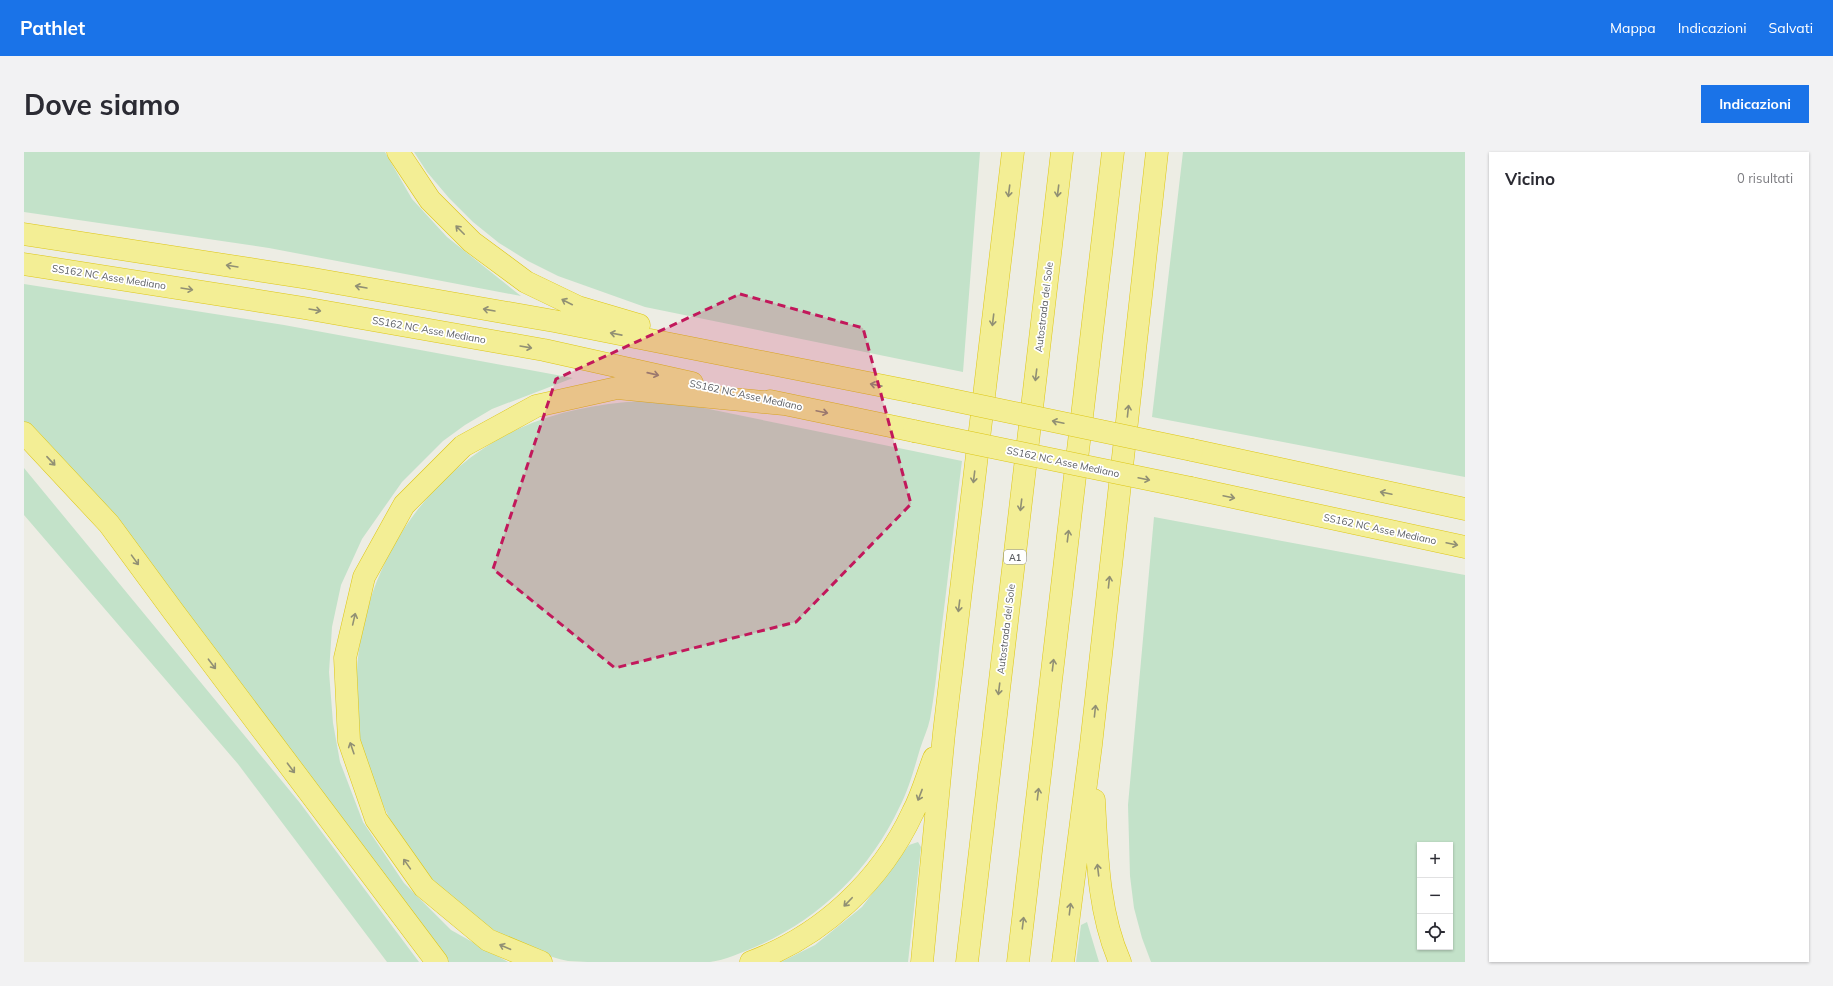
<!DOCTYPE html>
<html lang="it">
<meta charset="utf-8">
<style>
body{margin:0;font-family:Mulish,sans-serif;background:#f2f2f3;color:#2b2b33}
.controls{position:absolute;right:12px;bottom:12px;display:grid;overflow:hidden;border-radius:0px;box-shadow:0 1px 3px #0004}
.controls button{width:36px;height:36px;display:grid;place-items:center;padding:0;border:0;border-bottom:1px solid #e1e1e2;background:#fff;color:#2b2b33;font:20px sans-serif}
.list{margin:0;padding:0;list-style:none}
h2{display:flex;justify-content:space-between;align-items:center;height:52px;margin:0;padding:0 16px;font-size:17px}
h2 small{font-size:13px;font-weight:400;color:#7c7c81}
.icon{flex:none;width:22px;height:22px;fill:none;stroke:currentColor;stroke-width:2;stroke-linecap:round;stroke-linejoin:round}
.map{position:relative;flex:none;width:1441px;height:810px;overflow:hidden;border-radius:0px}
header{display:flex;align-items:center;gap:24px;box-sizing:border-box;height:56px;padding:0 20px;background:#1a73e8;color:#fff}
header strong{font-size:19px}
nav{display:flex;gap:22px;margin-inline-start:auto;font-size:14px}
.intro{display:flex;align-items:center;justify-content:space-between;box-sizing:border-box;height:96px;padding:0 24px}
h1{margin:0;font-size:28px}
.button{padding:10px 18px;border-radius:0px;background:#1a73e8;color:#fff;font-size:14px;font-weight:700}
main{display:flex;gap:24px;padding:0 24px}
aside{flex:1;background:#fff;border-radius:0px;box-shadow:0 1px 3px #0004}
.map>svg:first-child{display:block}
.green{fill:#c3e2c9;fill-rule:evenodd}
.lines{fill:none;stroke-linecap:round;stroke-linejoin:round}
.highway-casing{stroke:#ddc615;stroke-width:23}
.highway{stroke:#f3ee95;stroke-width:22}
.highway-bridge-casing{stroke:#ddc615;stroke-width:23;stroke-linecap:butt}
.highway-bridge{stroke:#f3ee95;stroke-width:22}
.oneway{stroke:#919074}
.marked{fill:#c2185b;fill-opacity:0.2;stroke:#c2185b;stroke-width:3;stroke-dasharray:8 5;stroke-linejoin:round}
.labels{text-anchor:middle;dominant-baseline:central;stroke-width:3.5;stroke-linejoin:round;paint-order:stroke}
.shield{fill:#fff;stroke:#8d8e92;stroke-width:1}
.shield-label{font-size:9px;font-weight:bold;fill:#5c5e63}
.street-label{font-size:10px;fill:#5c5e63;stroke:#fff}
</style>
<header>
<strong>Pathlet</strong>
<nav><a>Mappa</a><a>Indicazioni</a><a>Salvati</a></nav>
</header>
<div class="intro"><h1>Dove siamo</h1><a class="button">Indicazioni</a></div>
<main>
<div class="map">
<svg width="1441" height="810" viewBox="0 0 1441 810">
<rect width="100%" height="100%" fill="#edede4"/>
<!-- green -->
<path class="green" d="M0,0H361L388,47L423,85L497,144L245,96L0,60Z
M390,0H956L939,220L621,155L534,124L504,109L475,91L449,70L425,46L403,20Z
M1159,0H1441V325L1128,265Z
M0,132L260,173L549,226L468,257L441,273L419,289L378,330L338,387L317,433L308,475L305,520L309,571L316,610L339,670L380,731L427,778L484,810H420L0,276Z
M616,249L648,251L680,256L938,309C931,363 925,418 918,473C914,504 912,536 906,567C904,577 899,587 896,597C890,617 885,637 875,656C846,718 794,768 731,795C717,801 701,808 686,810C673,810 659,810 647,810C626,810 605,810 583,810C571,810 557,810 544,809C491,797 441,764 405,724C378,695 363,666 350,629C347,619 342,610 339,600C335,585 334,568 333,553C326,439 389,326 494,277C533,259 573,252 616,249Z
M0,316L276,651L395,810H363L214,612L0,363Z
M1130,365L1441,423V810H1127L1118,786L1110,756L1106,724L1104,653ZM1396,693H1426V795H1396Z
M894,690L897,695L884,810H757L791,793L838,755L885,693Z
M1063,770L1075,810H1052L1057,773Z"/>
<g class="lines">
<!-- highway casing -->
<g class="highway-casing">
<path id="highway" d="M374,0L406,48L448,90L502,130L554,155L615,173
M0,82L284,126L530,169L890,240
M0,112L280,156L520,198L668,231
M746,249L890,279
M0,281L85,372L149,459L413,810
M1168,298L1441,357
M1167,336L1441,395
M1070,648C1073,702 1074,760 1096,810
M517,810L464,788L400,735L352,667L325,589L321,506L340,425L380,353L439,294L512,254L593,236L760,252
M727,810C798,784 857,729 889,660C898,643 903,624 910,606
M898,810L920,581L989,0
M943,810L1038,0
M994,810L1089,0
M1039,810L1067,593L1133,0"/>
</g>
<!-- highway -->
<use href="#highway" class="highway"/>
<!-- highway-bridge casing -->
<g class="highway-bridge-casing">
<path id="highway-bridge" d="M890,240L1168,298
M890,279L1167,336"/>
</g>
<!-- highway-bridge -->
<use href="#highway-bridge" class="highway-bridge"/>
</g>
<!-- one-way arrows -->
<defs><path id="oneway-shaft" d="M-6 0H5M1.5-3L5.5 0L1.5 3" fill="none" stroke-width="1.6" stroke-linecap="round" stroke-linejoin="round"/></defs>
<g class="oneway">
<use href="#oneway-shaft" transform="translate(985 39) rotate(97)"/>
<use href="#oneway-shaft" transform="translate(1034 39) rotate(97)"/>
<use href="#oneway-shaft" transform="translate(436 78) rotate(-135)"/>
<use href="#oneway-shaft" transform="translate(208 114) rotate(-171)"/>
<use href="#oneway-shaft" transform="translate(337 135) rotate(-170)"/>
<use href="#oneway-shaft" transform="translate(163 137) rotate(9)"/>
<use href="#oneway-shaft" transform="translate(543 150) rotate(-153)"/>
<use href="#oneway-shaft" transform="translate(291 158) rotate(10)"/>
<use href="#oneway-shaft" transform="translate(465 158) rotate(-170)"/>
<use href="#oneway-shaft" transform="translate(969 168) rotate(97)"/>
<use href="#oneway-shaft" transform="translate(592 182) rotate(-169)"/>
<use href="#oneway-shaft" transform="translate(502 195) rotate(10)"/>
<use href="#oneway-shaft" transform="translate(629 222) rotate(13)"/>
<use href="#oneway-shaft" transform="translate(1012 223) rotate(97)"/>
<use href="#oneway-shaft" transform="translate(852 233) rotate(-169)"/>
<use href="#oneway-shaft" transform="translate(1104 259) rotate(-84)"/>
<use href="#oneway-shaft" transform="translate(798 260) rotate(12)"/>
<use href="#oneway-shaft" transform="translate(1034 270) rotate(-168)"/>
<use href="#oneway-shaft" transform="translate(27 309) rotate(47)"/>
<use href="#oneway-shaft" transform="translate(950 325) rotate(97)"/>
<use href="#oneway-shaft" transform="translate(1120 327) rotate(12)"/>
<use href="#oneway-shaft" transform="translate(1362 341) rotate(-168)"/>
<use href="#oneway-shaft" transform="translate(1205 345) rotate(12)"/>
<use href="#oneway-shaft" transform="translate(997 353) rotate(97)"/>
<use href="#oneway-shaft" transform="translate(1044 384) rotate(-83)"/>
<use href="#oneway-shaft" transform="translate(1428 392) rotate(12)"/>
<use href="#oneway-shaft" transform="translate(111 408) rotate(54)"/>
<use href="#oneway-shaft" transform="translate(1085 430) rotate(-84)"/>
<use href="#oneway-shaft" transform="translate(935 454) rotate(97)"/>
<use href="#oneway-shaft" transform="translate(330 467) rotate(-77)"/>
<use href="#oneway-shaft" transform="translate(188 512) rotate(53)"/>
<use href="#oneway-shaft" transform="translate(1029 513) rotate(-83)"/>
<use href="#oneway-shaft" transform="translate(975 537) rotate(97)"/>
<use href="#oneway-shaft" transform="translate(1071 559) rotate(-84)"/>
<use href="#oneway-shaft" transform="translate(328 596) rotate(-109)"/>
<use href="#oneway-shaft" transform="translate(267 616) rotate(53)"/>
<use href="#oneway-shaft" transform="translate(1014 642) rotate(-83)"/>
<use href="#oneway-shaft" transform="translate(896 643) rotate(111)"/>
<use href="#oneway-shaft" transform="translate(383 712) rotate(-125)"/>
<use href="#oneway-shaft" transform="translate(1074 718) rotate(-97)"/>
<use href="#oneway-shaft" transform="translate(824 750) rotate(134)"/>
<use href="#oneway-shaft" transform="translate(1046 757) rotate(-83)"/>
<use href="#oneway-shaft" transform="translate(999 771) rotate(-83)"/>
<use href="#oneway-shaft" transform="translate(481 795) rotate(-157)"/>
</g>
<!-- marked area -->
<path class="marked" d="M716,142L839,176L887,352L772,470L591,516L469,417L532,227Z"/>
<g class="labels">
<!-- shield labels -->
<rect class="shield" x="980" y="398" width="22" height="14" rx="3"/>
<g class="shield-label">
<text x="991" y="405">A1</text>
</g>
<!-- street labels -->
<g class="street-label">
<text transform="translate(85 125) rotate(9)">SS162 NC Asse Mediano</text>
<text transform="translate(1020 155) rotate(-83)">Autostrada del Sole</text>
<text transform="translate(405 178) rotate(10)">SS162 NC Asse Mediano</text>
<text transform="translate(722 243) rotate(12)">SS162 NC Asse Mediano</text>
<text transform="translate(1039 310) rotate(12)">SS162 NC Asse Mediano</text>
<text transform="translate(1356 377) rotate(12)">SS162 NC Asse Mediano</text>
<text transform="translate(982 477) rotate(-83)">Autostrada del Sole</text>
</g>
</g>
</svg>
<div class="controls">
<button>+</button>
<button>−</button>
<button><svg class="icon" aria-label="locate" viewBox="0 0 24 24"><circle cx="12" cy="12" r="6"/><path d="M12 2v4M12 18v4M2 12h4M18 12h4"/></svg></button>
</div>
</div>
<aside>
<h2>Vicino<small>0 risultati</small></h2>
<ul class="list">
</ul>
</aside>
</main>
